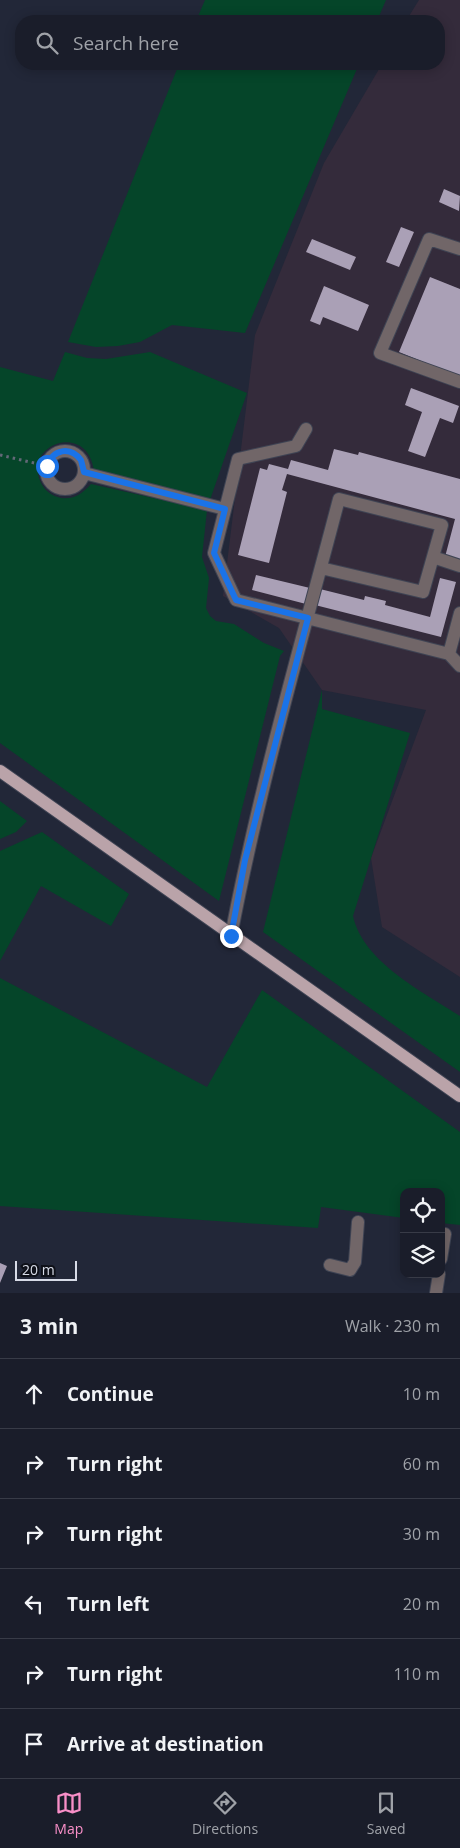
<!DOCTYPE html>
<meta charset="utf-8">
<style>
body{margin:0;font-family:"Open Sans",sans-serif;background:#232632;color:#f1f3f6}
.controls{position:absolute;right:15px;bottom:15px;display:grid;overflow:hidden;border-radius:10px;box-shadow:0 2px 12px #0003}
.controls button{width:45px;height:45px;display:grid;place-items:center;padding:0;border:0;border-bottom:1px solid #383b47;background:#1a1d2a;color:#f1f3f6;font:25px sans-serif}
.scale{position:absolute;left:15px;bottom:12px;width:62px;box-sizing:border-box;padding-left:5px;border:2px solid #d7dbe7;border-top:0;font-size:14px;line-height:18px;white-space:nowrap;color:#d7dbe7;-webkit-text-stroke:4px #0e1018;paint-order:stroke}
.stop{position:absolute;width:15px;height:15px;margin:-11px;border:4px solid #1a73e8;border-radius:50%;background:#fff}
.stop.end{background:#1a73e8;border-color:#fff;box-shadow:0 1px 5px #0008}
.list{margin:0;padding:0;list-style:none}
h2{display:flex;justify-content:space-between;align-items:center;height:65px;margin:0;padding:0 20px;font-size:21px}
h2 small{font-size:16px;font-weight:400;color:#9fa2a8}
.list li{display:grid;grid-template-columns:32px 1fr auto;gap:15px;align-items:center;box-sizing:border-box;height:70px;padding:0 20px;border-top:1px solid #383b47}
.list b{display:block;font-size:19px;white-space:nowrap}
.list em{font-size:16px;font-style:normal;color:#9fa2a8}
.icon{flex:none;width:28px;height:28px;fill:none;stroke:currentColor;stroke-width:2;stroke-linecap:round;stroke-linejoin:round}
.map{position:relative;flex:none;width:460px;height:1293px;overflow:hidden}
.search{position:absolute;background:#1a1d2a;box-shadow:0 2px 12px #0003;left:15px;right:15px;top:15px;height:55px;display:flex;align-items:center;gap:12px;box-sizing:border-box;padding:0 18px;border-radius:20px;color:#9fa2a8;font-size:19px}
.sheet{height:485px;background:#1a1d2a}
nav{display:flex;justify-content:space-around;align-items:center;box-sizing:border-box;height:70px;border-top:1px solid #383b47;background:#1a1d2a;font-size:14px;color:#9fa2a8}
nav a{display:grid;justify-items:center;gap:2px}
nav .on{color:#f98fc8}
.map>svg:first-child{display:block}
.commercial{fill:#342b3b}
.green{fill:#054529}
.building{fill:#aaa0b6}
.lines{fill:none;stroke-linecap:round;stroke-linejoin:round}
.minor-casing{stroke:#3f4454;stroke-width:14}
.major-casing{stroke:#3f4454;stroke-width:14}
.path{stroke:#636877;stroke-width:3;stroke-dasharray:2.5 4;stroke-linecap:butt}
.minor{stroke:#716668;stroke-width:12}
.major{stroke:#baa3a9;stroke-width:12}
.route{stroke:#1a73e8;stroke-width:6}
</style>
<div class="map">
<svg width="460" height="1293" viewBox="0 0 460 1293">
<rect width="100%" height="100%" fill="#222738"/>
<!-- commercial -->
<path class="commercial" d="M419,0H460V977L382,927L371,858L426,710L322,690L279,628L223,596L255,335L324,163L382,64H439V21H406Z"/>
<!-- green -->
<path class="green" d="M205,0H386L377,21H196Z
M179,64H359L245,333L172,325L140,342L118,346L96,347L68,342Z
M65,352L87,358L106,359L150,352L247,393L210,500L94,472C89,421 22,443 41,483C45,491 52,496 61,498C74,500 83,493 91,484L207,510L202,557L209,578L206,608L210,616L216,621L234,624L264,643L284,651L280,656L219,901L0,743V367L53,381Z
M322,690V709L410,733L353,916C363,962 423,992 460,1016V1072L263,932Z
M0,801L27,821L16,832L0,839Z
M42,832L129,894L111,926L41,886L0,961V851Z
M0,978L207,1087L262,990L460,1132V1225L441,1223V1192H404V1218L321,1207L318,1228L0,1206Z"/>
<!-- building -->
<path class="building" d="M444,189L460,196L459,211L439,202Z
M401,227L414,232L399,267L386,262Z
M312,239L356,257L350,270L306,252Z
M430,277L460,289V377L399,352Z
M324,286L369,305L358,331L323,317L320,325L310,321Z
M411,388L459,406L453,423L440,418L425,457L408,451L422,412L405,405Z
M334,449L358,455L359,452L460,479V561L445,557L455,519L287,474L282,490L287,492L269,563L238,555L260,468L267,470L269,464L288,469L291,460L328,470Z
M256,575L310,588L306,604L252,590Z
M440,578L456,582L441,637L315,605L320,589L364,600L365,596L386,601L385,605L430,617Z
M0,1263L7,1266L0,1283Z"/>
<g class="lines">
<!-- minor casing -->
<g class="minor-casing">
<path id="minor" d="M460,249L429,239L380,353L460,382
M306,429L296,446L238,459L214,553L236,600L449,654L460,613
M46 470a19 19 0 1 1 38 0a19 19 0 1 1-38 0Z
M84,473L225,509
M433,557L460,566
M449,654L460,666
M231,936C259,788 301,644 339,499L442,525L423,592L321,568
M441,1259L445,1234
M330,1265L350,1270L355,1262L358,1222
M436,1293L439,1274"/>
</g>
<!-- major casing -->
<g class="major-casing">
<path id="major" d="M0,771L460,1096"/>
</g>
<!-- path -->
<path class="path" d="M0,455L47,466"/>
<!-- minor -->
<use href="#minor" class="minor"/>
<!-- major -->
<use href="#major" class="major"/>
</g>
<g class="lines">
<!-- route -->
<path class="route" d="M47,466C53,449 70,446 81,460L84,472L225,509L214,553L236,600L308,618L245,860L231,936"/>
</g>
</svg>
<div class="controls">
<button><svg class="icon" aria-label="locate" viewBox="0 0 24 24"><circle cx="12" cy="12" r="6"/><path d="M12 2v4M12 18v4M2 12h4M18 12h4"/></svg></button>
<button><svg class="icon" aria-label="layers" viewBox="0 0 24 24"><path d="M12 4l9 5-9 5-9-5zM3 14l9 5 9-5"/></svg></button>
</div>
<div class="scale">20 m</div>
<div class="stop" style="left:47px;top:466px"></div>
<div class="stop end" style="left:231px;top:936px"></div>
<div class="search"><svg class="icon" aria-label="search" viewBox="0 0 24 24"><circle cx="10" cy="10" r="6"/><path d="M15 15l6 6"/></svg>Search here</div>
</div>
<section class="sheet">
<h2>3 min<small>Walk · 230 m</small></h2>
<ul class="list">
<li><svg class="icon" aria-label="ahead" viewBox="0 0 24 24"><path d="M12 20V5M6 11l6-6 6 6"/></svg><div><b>Continue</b></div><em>10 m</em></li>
<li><svg class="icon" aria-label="right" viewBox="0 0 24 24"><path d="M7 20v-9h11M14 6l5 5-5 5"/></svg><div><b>Turn right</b></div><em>60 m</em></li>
<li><svg class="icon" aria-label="right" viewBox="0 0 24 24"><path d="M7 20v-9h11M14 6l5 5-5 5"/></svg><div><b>Turn right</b></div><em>30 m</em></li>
<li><svg class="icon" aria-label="left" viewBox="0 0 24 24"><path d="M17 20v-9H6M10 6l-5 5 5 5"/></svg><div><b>Turn left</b></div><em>20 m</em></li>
<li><svg class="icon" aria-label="right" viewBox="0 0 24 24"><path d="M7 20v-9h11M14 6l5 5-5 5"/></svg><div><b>Turn right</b></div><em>110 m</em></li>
<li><svg class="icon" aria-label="arrive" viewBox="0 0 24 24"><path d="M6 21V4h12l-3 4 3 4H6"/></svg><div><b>Arrive at destination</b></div></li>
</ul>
</section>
<nav>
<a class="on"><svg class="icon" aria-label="map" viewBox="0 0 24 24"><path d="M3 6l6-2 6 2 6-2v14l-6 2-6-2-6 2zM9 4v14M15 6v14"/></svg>Map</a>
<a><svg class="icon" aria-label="directions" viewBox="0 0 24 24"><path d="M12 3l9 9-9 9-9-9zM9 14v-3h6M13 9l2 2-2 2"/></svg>Directions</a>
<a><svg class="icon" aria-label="saved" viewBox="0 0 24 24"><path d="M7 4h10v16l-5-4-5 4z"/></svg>Saved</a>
</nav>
